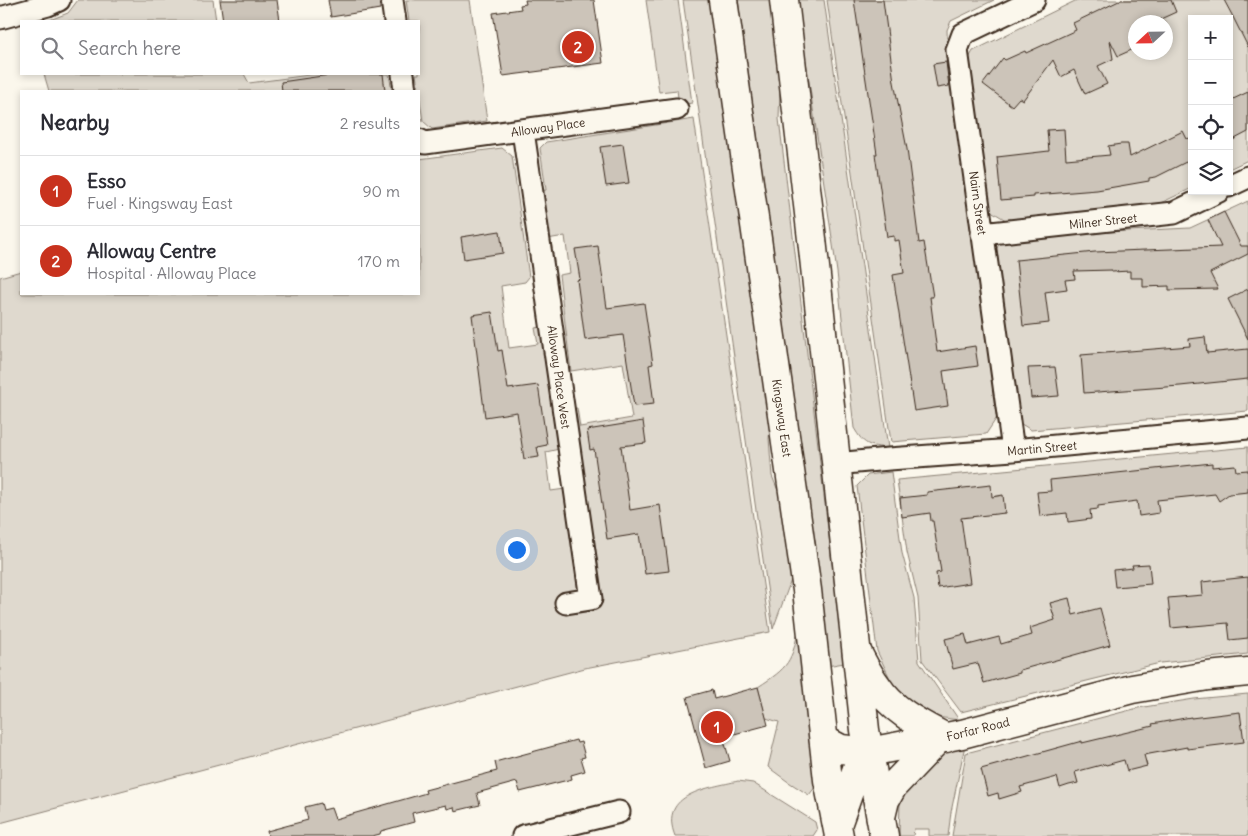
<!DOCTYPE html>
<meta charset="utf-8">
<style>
body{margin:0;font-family:Delius,sans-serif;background:#f2f2f3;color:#2b2b33}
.controls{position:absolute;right:15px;top:15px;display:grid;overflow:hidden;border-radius:0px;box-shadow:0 2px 8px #0003}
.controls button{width:45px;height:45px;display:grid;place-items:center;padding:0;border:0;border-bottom:1px solid #e1e1e2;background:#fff;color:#2b2b33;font:25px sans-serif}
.compass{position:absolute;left:1128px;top:15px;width:45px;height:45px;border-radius:50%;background:#fff;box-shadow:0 2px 8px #0003;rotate:248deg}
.you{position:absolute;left:516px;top:549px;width:18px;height:18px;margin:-12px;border:4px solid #fff;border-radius:50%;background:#1a73e8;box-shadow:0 0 0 8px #1a73e833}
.badge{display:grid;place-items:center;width:32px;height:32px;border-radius:50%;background:#c8321e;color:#fff;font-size:16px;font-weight:700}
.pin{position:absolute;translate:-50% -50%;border:2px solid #fff;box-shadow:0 1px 5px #0006}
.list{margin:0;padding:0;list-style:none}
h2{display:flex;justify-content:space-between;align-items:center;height:65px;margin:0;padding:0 20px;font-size:21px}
h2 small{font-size:16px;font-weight:400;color:#7c7c81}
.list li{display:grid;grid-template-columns:32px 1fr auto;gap:15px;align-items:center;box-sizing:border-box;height:70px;padding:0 20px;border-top:1px solid #e1e1e2}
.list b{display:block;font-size:19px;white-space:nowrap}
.list p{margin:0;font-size:16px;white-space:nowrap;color:#7c7c81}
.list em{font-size:16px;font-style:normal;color:#7c7c81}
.icon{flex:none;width:28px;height:28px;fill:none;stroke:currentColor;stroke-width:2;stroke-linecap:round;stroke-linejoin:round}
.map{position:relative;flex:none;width:1248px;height:836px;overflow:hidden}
.search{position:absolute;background:#fff;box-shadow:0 2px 8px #0003;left:20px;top:20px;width:400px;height:55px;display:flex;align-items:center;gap:12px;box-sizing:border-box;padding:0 18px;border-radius:0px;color:#7c7c81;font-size:19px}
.panel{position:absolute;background:#fff;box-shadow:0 2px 8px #0003;left:20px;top:90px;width:400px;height:205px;border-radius:0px}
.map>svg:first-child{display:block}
.green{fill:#dfd9ce;stroke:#8d8276;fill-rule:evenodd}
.building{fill:#ccc4b9;stroke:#3b2a1e}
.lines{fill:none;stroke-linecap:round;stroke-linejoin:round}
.minor-casing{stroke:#3b2a1e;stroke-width:25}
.primary-casing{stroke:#3b2a1e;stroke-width:31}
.trunk-casing{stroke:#3b2a1e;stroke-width:31}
.minor{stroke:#fbf7ec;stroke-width:21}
.primary{stroke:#fbf7ec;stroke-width:28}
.trunk{stroke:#fbf7ec;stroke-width:28}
.labels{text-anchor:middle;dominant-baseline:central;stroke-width:4;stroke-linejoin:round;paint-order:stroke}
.street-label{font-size:12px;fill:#3b2a1e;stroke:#fbf7ec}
</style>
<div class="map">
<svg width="1248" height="836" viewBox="0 0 1248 836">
<rect width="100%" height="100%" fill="#fbf7ec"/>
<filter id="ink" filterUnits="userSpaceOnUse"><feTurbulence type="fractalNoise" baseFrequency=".02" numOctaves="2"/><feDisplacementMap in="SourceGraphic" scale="10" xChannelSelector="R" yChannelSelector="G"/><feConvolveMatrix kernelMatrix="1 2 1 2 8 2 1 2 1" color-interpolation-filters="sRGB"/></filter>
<g filter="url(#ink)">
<!-- green -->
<path class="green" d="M78,0H213L216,21H47L68,13Z
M406,0H470L487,121L432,129L423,121L416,74H419V21H409Z
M646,0H678L692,103L679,105L677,90L659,92Z
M683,0H713L772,401L769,439L772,476L788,515L794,572L773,629Z
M738,0H773L781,57L779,119L844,663L827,666L804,466Z
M797,0H824L888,448C868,446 864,445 854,428L837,272Z
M827,0H994L951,21L947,30L948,62L998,416L986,434L891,442Z
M1077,0H1248V160L1229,169V19H1192V188L1165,201L1141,210L1009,222L988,209L968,60L973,51ZM1136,22H1166V52H1136Z
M44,74H244L249,83L317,74H389L392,91H49Z
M694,119L770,632L585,668L0,823V277L21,271V294H419V159L502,148L512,156L529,277L525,282L501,286L509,348L538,344L535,328L542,327L559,449L546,452L551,491L565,489L580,592L566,613L600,608L572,409L577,408L580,427L632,418L623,363L571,371L559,275L570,273L565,236L547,239L540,191L546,190L540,148L546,142Z
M1248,201V411L1031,430L1018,422L995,251L1000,243L1107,232L1190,228Z
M1248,447V654L1160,663L961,712L922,660L918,598L907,552L897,480Z
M891,472L902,553L914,598L919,661L959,720L937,717L911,706L894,687L877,651L857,486L868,475Z
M799,626L816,786L809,795L787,781L768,767L779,722L766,718L758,687C789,667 792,662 799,626Z
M1248,694V836H952L966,753L1138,708L1194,699Z
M965,745L951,812L948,836H929V829H914L913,836H899L900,801L913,777L937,757Z
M738,781L753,783L815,822L817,830L813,836H675C658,793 709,788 738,781Z"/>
<!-- building -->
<path class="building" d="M220,0H277L280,21H223Z
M328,0H380V9L331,17Z
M525,0H594L603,63L503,76L493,13L521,9L520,5L526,4Z
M854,0H883L894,82L907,149L919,243L924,242L933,297H930L937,352L975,346L978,366L943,371L948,406L914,411L893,275L904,273L899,240L894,241V236L887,237L875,154H877Z
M1121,0H1171L1176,12L1154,22H1136V48L1118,56L1110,40L1113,59L1098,66L1107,84L1085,94L1074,70L1061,77L1053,60L1023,100L1019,98L1012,106L983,84L1003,58L1005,60L1025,51L1026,53L1076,30L1073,23Z
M1224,0H1248V47L1232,15Z
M946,62L949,86L937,88L933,64Z
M336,74H383L385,91H282L281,82Z
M1248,92V132L1229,142V101Z
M1064,129L1066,159L1110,155L1108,146L1121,144H1128L1130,157L1183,131L1187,139L1192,137V159L1156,177L1149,178V181L1097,190L1034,195V197L1001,200L997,157L1049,151L1047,130Z
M623,144L629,183L606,186L600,147Z
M1224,212L1241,246H1248V254L1210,273L1218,289L1169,290V286L1143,287V278H1130V271L1112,272V270L1074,271L1075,279L1065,280L1067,289L1045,292L1049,323L1023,326L1016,260L1095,252L1221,247L1208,220Z
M500,231L503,253L464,259L461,237Z
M598,246L607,308L644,303L653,364L649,365L654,404L634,406L623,335L585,340L577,280L580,279L575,249Z
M1248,289V339L1228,299Z
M492,312L498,351L502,350L508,389L538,385L547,445L537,447L539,457L524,459L517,412L485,417L472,315Z
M1205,337L1207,353L1248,349V379L1180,386L1084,393L1081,355L1190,346L1189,339Z
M1055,367L1059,396L1031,398L1028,368Z
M643,421L646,443L621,446L630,510L660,505L669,571L645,574L639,534L607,539L594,449L590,450L587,430Z
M1212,463V467L1235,465L1236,471L1248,470V492L1229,494L1219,501L1215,494L1157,500L1159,513L1139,516L1137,501L1098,506V509L1090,510L1091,519L1068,522L1067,513L1040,516L1037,492L1051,491L1050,480Z
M991,485L992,497L1003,495L1005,513L961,518L970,583L938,588L936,573L941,572L933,521H931L930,513L902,517L900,498L927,495V492Z
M1149,564L1151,584L1115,587L1113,570L1133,568L1132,565Z
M1248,577V638L1230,640L1228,623L1171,628L1168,598L1203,595L1202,582Z
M1069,598L1073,615L1100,608L1110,645L1020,670V673L984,683L978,663L953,669L945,639L965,634L968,645L999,637L1001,644L1032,635L1030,628L1055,620L1050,603Z
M758,687L768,725L723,737L730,761L706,768L687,697L712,690L714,699Z
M1240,712L1244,742L1187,749V747L1144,755L1147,766L1127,771L1124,760L1106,765L1105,764L1075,772L1078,783L1069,785L1060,788L1057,777L1020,787L1022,792L999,799L998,793L988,796L981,769L1082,741V743L1153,726L1152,724L1191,717V718Z
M576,740L577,743L581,742L585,757L581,758L585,771L571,775L572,779L520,792L517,782L477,793L480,805L455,811L454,807L447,809L446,805L412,813L414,822L381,831L380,834L372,836H268L267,831L308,820L305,807L321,803L323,810L331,808L335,819L426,793L425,790L497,771L495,762Z"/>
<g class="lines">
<!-- minor casing -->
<g class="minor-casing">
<path id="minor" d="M392,0L395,21
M0,18L48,5L59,0
M403,74L405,91
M523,131L591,599L566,603
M419,140L425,143L677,109
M1229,186L1248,177
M982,234L1174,213L1219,191
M1013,450L957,50L963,34L1034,0
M835,464L889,459L1013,450L1248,428
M523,836L619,812"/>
</g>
<!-- primary casing -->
<g class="primary-casing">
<path id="primary" d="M857,652C863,663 869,676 877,686C893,711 920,724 946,738
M824,740L841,749L869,752L962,734L1132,689L1208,676L1248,672
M881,817L885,800L893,786L937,740"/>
</g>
<!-- trunk casing -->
<g class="trunk-casing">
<path id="trunk" d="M723,0L807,590L828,780L839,836
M784,0L812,239L865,730L884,836
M837,825L859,763L869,752"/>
</g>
<!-- minor -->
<use href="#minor" class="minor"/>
<!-- primary -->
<use href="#primary" class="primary"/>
<!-- trunk -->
<use href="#trunk" class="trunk"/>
</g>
</g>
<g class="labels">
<!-- street labels -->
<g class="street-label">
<text transform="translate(548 127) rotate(-8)">Alloway Place</text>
<text transform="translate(978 203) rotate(82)">Nairn Street</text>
<text transform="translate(1103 221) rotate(-6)">Milner Street</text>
<text transform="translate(559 377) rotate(82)">Alloway Place West</text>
<text transform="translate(782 418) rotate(82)">Kingsway East</text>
<text transform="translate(1042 448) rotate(-5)">Martin Street</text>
<text transform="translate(978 729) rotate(-14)">Forfar Road</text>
</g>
</g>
</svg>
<div class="controls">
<button>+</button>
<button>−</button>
<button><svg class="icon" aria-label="locate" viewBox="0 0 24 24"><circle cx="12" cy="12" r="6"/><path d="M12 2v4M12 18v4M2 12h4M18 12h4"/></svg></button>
<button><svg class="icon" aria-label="layers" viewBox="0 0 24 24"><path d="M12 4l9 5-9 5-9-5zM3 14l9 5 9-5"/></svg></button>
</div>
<svg class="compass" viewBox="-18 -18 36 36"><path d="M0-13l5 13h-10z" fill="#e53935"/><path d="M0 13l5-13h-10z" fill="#7c7c81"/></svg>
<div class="you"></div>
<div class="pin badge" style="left:717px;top:727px">1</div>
<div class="pin badge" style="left:578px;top:47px">2</div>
<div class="search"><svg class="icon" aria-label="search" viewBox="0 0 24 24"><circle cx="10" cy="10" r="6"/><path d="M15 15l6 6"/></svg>Search here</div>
<section class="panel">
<h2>Nearby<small>2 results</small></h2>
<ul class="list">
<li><span class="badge">1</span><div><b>Esso</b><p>Fuel · Kingsway East</p></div><em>90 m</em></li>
<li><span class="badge">2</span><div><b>Alloway Centre</b><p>Hospital · Alloway Place</p></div><em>170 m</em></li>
</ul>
</section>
</div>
